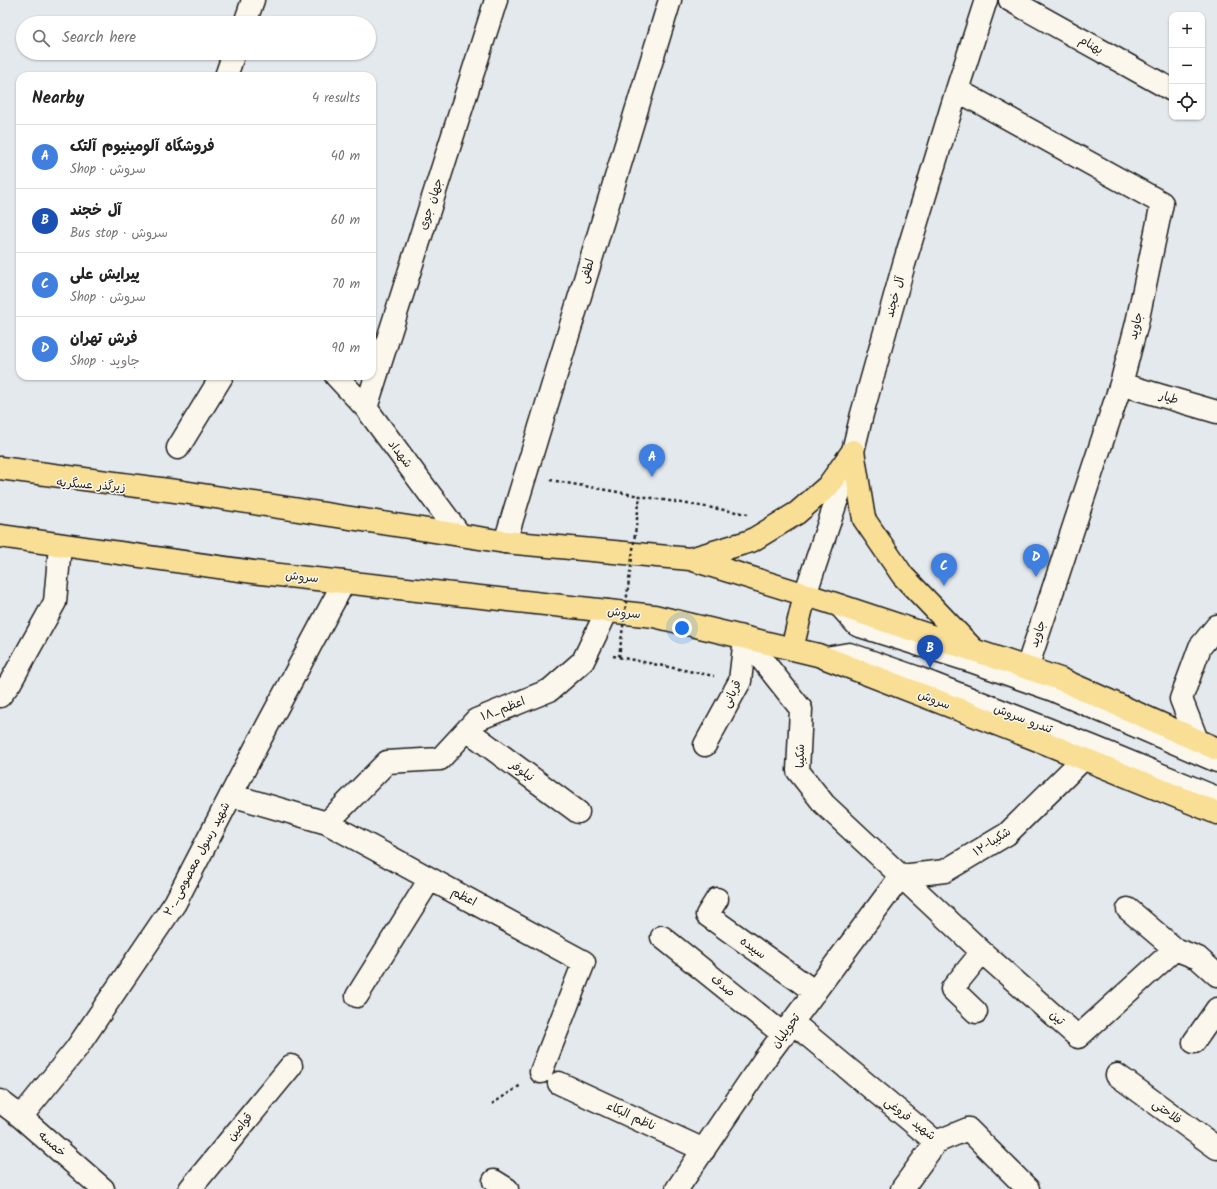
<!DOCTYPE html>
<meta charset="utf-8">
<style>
body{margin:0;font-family:Kalam,"Playpen Sans Arabic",sans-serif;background:#f6f6f6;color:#222}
.controls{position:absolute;right:12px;top:12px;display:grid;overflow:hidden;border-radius:8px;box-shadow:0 1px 3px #0004}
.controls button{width:36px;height:36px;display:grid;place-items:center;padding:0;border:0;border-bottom:1px solid #e0e0e0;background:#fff;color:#222;font:20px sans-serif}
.you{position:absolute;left:682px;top:628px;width:14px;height:14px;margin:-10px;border:3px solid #fff;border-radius:50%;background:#1a73e8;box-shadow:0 0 0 6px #1a73e833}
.badge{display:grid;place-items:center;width:26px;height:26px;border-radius:50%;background:#b45309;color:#fff;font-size:13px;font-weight:700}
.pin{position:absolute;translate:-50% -33px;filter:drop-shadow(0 1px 2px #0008)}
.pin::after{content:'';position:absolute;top:21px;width:14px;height:12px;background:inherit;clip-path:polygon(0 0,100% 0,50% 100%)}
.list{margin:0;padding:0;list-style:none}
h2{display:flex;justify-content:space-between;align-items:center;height:52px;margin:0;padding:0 16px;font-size:17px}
h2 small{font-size:13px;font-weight:400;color:#767676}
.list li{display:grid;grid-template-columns:26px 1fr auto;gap:12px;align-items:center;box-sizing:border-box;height:64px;padding:0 16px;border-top:1px solid #e0e0e0}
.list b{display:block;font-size:15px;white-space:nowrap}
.list p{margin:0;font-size:13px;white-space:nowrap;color:#767676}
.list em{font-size:13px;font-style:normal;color:#767676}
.icon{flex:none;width:22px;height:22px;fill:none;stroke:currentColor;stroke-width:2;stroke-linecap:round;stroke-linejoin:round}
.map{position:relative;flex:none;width:1217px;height:1189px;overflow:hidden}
.search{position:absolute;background:#fff;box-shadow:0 1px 3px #0004;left:16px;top:16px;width:360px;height:44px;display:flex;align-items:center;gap:10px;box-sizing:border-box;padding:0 14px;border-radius:22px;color:#767676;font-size:15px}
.panel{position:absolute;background:#fff;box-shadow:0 1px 3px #0004;left:16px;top:72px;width:360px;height:308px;border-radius:12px}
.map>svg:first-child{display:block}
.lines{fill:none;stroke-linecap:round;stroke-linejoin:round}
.minor-casing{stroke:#1c1c1c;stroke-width:25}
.major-casing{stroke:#1c1c1c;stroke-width:25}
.path{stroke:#1c1c1c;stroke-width:2.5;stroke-dasharray:3 3;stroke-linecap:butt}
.minor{stroke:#fbf7ec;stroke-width:22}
.major{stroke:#f9df96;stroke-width:22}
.path-bridge{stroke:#1c1c1c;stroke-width:2.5;stroke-dasharray:3 3;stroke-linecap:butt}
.labels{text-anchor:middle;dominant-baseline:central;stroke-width:3;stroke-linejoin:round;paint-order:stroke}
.street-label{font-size:12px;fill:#1c1c1c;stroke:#fbf7ec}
</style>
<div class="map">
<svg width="1217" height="1189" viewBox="0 0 1217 1189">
<rect width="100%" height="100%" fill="#e4e9ee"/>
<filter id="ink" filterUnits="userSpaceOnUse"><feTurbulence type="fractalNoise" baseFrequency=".025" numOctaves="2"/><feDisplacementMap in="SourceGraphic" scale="8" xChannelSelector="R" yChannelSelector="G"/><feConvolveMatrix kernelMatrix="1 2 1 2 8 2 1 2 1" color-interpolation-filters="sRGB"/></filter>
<g filter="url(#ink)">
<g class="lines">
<!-- minor casing -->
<g class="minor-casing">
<path id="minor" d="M1010,0L1172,90
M245,23L253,0
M226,76L234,53
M957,90L1162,203L1137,323L1121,384L1027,668
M336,376L366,408L460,535
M1121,384L1217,412
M366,408L496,0
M178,448L222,376
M505,542L670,0
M805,595L853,451L862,414L904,264L957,90L986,0
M840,606L857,625L971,661L1053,690L1217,761
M745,638L801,709L798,771L824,804L982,952L1078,1037L1175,949L1198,958L1217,975
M826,658L849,654L915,677L1093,747L1217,798
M0,696L10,683L55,602L59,557
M467,730L578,812
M1197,740L1181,699L1200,647L1217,626
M705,745L740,681L745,638
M231,795L327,823L584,962L541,1072
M327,823L387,762L440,759L476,720L550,690L583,661L607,611
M901,876L945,871L1007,834L1083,759
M717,899L707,915L815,992
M1128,909L1175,949
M662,937L784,1035
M357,996L430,879
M976,1012L952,989L982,952
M792,1022L936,1142L968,1129L1028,1189
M1194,1042L1217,1009
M1117,1075L1217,1148
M559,1083L704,1150
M0,1101L21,1117L103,1189
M21,1117L76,1049L175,903L256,747L344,582
M494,1181L507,1189
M190,1189L291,1066
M677,1189L764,1060L901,876
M902,1189L936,1142"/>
</g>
<!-- major casing -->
<g class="major-casing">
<path id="major" d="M853,451L864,519L903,576L972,648
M0,468L183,492L505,542L690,559L829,602L1060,679L1217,749
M0,536L261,573L654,616L818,655L1033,738L1217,813
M690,559L751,541L797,513L828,486L853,451
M792,649L805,595"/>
</g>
<!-- path -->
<path class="path" d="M550,480L640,496L748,514
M613,656L714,676
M492,1104L521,1085"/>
<!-- minor -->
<use href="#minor" class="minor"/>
<!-- major -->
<use href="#major" class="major"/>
<!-- path-bridge -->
<path class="path-bridge" d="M619,657L640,496"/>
</g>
</g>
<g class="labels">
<!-- street labels -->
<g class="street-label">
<text transform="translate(1091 45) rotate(29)">بهنام</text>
<text transform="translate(431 204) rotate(-72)">جهان جوی</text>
<text transform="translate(587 271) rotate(-73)">لطفی</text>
<text transform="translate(895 297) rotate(-74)">آل خجند</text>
<text transform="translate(1136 326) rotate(-77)">جاوید</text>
<text transform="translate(1169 398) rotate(17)">طیار</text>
<text transform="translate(400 454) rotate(53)">شهداد</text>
<text transform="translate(91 485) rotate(4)">زیرگذر عسگریه</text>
<text transform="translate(302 577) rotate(6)">سروش</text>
<text transform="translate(624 613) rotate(6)">سروش</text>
<text transform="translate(1038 634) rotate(-72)">جاوید</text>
<text transform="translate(732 694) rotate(-64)">قربانی</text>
<text transform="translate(934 700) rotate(21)">سروش</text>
<text transform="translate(503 709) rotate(-21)">۱۸_اعظم</text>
<text transform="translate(1023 719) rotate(21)">تندرو سروش</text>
<text transform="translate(800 756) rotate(-90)">شکیبا</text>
<text transform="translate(522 771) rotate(36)">نیلوفر</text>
<text transform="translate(992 842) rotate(-33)">۱۲-شکیبا</text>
<text transform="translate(197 859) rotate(-62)">۲۰_شهید رسول معصومی</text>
<text transform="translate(464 897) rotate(28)">اعظم</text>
<text transform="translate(753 948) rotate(36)">سپیده</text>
<text transform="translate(723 986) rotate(39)">صدف</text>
<text transform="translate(1057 1018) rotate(42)">تین</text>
<text transform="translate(786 1031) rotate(-54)">تحویلیان</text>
<text transform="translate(1167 1112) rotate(36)">فلاحتی</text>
<text transform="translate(631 1116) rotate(25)">ناظم البکاء</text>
<text transform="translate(910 1119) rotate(38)">شهید فروغی</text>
<text transform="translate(240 1127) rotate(-50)">قوامین</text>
<text transform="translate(52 1144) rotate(41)">خمسه</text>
</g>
</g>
</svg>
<div class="controls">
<button>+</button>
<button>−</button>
<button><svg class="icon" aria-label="locate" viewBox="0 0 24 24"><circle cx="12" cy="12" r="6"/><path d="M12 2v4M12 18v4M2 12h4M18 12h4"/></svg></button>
</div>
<div class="you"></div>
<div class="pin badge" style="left:652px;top:477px;background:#3f7fe0">A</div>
<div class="pin badge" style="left:930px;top:668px;background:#1a4fb4">B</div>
<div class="pin badge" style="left:944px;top:586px;background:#3f7fe0">C</div>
<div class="pin badge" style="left:1036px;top:577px;background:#3f7fe0">D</div>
<div class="search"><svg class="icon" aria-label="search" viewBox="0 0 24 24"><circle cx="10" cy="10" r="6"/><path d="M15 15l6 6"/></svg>Search here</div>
<section class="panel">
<h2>Nearby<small>4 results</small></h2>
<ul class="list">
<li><span class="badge" style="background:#3f7fe0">A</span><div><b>فروشگاه آلومینیوم آلتک</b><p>Shop · سروش</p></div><em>40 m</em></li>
<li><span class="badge" style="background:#1a4fb4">B</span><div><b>آل خجند</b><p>Bus stop · سروش</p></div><em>60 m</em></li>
<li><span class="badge" style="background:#3f7fe0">C</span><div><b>پیرایش علی</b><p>Shop · سروش</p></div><em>70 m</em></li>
<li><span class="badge" style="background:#3f7fe0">D</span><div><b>فرش تهران</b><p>Shop · جاوید</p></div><em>90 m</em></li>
</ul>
</section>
</div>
